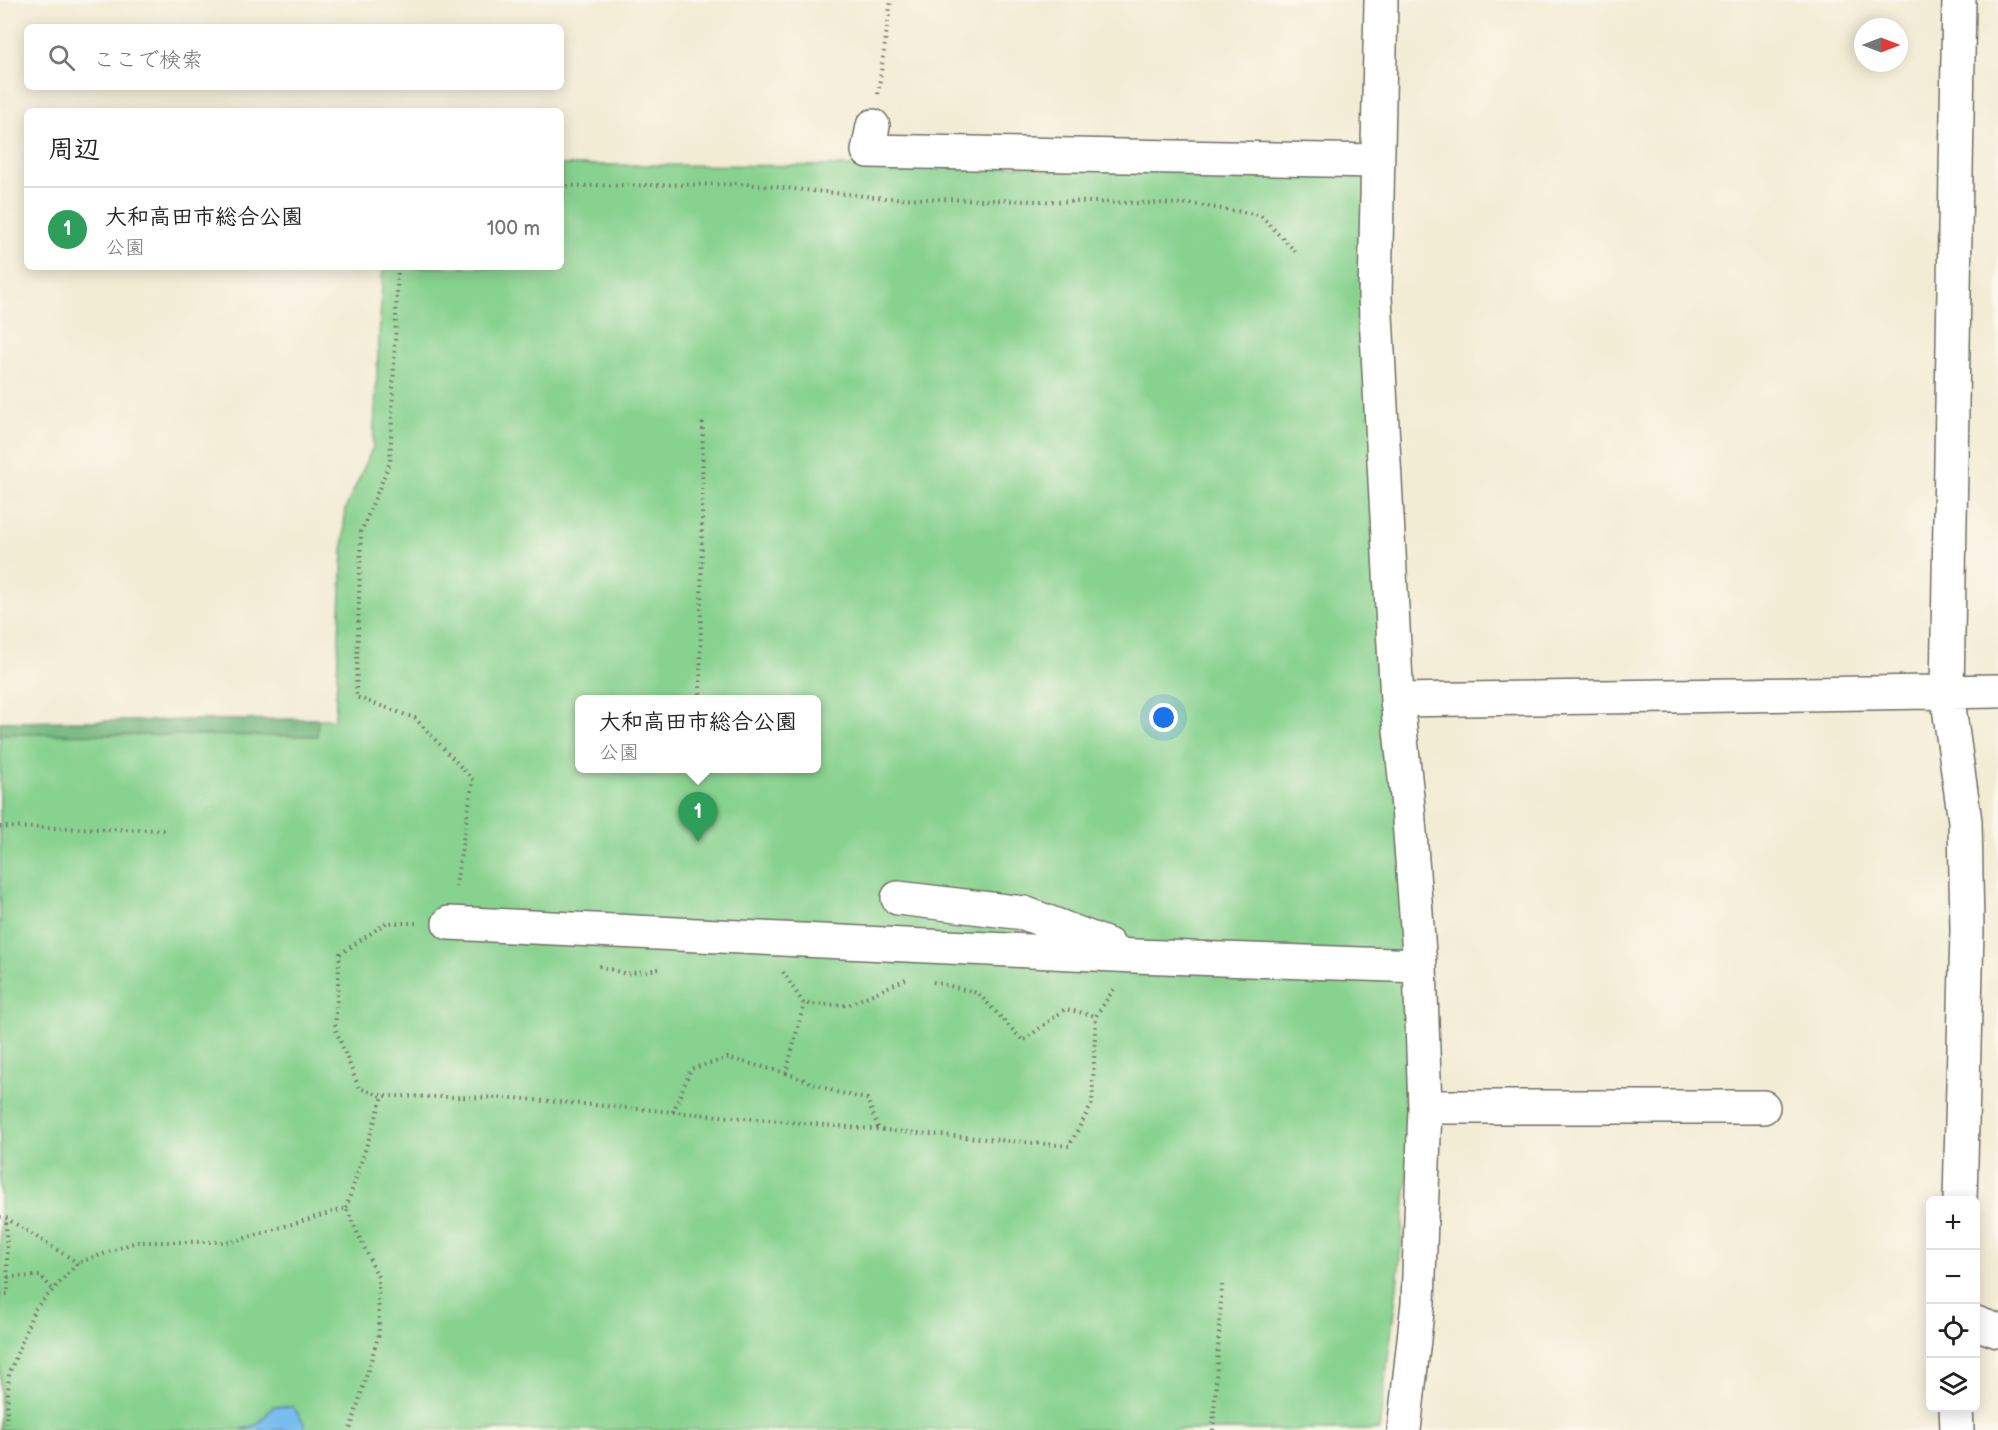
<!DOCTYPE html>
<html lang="ja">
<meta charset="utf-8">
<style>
body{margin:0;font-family:"Balsamiq Sans","Klee One",sans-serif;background:#f6f6f6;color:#222}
.controls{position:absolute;right:18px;bottom:18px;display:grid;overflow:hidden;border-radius:9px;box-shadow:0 3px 15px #0003}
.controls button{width:54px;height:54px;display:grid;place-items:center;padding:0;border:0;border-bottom:2px solid #e0e0e0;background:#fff;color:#222;font:30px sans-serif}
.compass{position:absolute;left:1854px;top:18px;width:54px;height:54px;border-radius:50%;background:#fff;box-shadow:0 3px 15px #0003;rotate:90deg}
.you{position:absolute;left:1164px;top:718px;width:21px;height:21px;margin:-15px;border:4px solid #fff;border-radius:50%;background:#1a73e8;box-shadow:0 0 0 9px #1a73e833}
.badge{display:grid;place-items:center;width:39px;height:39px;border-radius:50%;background:#0f766e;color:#fff;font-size:20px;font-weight:700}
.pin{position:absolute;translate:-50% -50px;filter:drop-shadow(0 2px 3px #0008)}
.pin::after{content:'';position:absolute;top:32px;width:21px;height:18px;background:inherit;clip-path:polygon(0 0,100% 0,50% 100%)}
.popup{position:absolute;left:575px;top:695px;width:246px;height:78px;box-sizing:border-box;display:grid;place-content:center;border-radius:9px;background:#fff;filter:drop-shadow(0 2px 4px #0005);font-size:20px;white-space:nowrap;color:#767676}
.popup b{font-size:22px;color:#222}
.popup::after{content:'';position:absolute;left:50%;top:100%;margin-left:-12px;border:12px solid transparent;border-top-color:#fff}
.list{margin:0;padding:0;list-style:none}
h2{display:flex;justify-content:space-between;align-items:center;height:78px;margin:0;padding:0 24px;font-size:26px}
h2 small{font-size:20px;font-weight:400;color:#767676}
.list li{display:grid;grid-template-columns:39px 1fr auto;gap:18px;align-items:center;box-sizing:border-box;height:84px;padding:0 24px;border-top:2px solid #e0e0e0}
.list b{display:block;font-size:22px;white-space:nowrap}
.list p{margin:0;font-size:20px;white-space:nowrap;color:#767676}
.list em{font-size:20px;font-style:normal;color:#767676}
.icon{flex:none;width:33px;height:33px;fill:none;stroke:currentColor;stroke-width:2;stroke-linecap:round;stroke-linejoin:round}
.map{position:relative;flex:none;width:1998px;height:1430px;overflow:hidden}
.search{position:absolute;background:#fff;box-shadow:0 3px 15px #0003;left:24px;top:24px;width:540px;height:66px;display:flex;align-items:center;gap:15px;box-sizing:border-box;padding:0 21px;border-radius:9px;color:#767676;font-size:22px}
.panel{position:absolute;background:#fff;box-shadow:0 3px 15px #0003;left:24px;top:108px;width:540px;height:162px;border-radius:9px}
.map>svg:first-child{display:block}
.green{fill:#88d28f;stroke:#5a7e5d;stroke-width:1.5;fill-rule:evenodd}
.forest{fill:#6eb47a;stroke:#4c7052;stroke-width:1.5}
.water{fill:#79bdef;stroke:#52748d;stroke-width:1.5}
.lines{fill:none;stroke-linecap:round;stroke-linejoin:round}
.minor-casing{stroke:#716f66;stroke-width:36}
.path{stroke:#716f66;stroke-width:4;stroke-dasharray:1.5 4.5;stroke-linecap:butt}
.minor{stroke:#fff;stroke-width:33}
</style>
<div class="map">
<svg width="1998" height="1430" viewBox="0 0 1998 1430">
<rect width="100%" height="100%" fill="#fbf7ec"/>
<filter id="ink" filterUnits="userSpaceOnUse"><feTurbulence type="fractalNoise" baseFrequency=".0167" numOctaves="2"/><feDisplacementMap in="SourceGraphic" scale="12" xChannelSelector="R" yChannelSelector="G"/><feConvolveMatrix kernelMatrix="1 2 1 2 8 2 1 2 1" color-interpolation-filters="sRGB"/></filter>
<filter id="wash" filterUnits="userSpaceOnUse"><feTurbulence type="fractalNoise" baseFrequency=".008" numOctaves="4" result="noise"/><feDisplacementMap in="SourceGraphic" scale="24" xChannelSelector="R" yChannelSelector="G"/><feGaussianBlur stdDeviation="1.35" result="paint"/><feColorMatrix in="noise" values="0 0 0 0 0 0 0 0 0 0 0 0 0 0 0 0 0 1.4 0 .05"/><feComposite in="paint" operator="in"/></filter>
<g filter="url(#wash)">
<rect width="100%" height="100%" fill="#f3ecd5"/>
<!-- green -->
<path class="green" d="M561,165L1365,167L1414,1106L1397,1287L1379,1430H0V722L335,719L345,510L373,447L383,267H561ZM580,700H816V768H580Z"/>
<!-- forest -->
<path class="forest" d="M318,719L317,736L0,734V722Z"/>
<!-- water -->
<path class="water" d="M274,1406L293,1407L304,1423V1430H241L258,1424Z"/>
</g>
<g filter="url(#ink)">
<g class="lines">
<!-- minor casing -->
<g class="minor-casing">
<path id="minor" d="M1381,0L1375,297L1397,700L1408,807L1420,966L1425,1107L1418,1303L1404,1430
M1959,0L1947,693L1965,821L1967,931L1960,1200
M873,126L868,151L1376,161
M1397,700L1998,691
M898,898L1024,913L1108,945
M449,923L1135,956L1420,966
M1425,1107H1763
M1976,1323L1998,1331
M1956,1408L1957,1430"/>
</g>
<!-- path -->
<path class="path" d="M878,94L891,0
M561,186L745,184L885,198L1193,204L1260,215L1296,252
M398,267L390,462L361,532L356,697L415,718L473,780L455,890
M700,700L703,418
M0,827L164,830
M416,923H386L340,954L335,1028L359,1088L383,1096L512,1098L1069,1146L1092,1104L1096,1016L1114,989
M599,966L626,974L659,969
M783,972L804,1004L848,1005L906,979
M933,982L978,993L1023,1041L1065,1009L1096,1016
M786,1073L836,1092L867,1099L879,1130
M673,1112L691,1069L728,1058L786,1073L804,1004
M346,1208L383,1096
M0,1217L6,1218L78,1263
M8,1277L41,1276L53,1290
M0,1294H8L6,1219
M6,1430L9,1374L34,1310L78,1263L136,1242H232L346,1208L378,1277L379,1334L350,1430
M1213,1430L1222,1285"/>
<!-- minor -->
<use href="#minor" class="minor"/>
</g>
</g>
</svg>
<div class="controls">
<button>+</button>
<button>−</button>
<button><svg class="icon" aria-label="locate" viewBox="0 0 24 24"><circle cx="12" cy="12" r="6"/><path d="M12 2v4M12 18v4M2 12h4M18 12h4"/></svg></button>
<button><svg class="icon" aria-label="layers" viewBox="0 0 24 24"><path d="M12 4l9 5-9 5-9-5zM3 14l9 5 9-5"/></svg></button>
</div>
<svg class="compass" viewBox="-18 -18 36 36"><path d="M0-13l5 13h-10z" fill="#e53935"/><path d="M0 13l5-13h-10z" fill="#767676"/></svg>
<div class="you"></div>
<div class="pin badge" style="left:698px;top:842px;background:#2e9e5b">1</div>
<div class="popup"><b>大和高田市総合公園</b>公園</div>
<div class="search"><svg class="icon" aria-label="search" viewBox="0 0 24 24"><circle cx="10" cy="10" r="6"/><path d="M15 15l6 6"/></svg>ここで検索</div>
<section class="panel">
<h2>周辺<small></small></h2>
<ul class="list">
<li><span class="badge" style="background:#2e9e5b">1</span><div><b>大和高田市総合公園</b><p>公園</p></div><em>100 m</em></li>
</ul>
</section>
</div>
